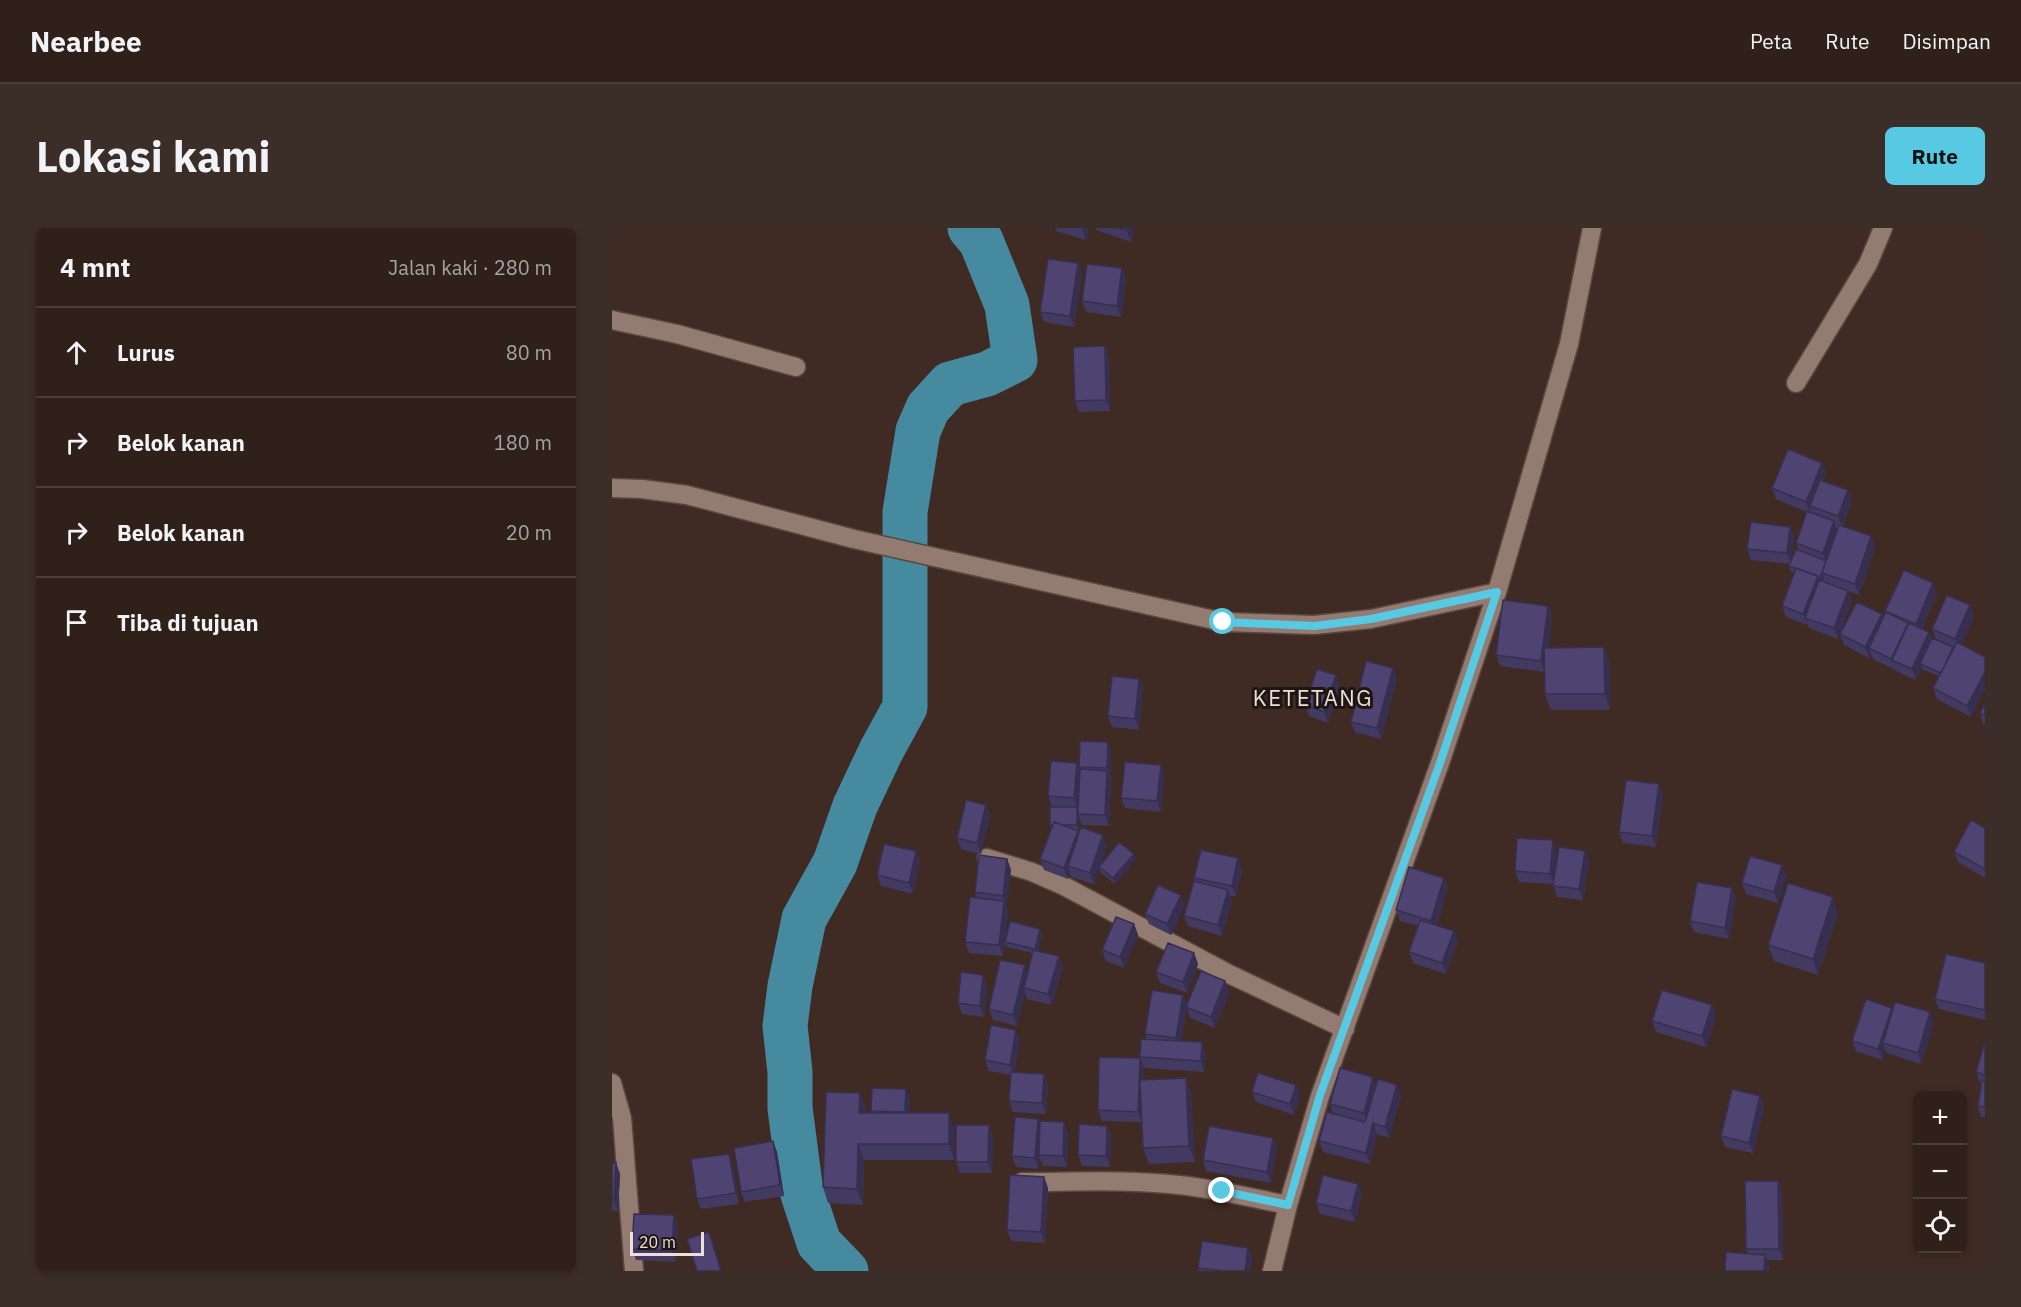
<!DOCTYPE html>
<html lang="id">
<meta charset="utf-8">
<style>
body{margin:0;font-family:"IBM Plex Sans",sans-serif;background:#3b2d27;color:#f1f3f6}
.controls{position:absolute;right:18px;bottom:18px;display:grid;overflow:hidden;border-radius:9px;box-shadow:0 3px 9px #0003}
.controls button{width:54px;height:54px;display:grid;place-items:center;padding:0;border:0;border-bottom:2px solid #4a3e39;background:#2f201a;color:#f1f3f6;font:30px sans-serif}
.scale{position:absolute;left:18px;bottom:15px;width:74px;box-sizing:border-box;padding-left:6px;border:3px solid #ecded9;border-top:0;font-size:16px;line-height:21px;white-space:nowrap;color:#ecded9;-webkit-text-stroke:4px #1f1612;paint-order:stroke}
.stop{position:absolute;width:18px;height:18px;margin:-14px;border:4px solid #58c9e3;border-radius:50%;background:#fff}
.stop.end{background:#58c9e3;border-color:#fff;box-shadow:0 2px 6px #0008}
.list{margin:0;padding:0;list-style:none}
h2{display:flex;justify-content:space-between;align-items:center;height:78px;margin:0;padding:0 24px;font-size:26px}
h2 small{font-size:20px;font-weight:400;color:#a7a3a2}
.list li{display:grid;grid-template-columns:39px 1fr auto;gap:18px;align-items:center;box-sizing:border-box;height:90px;padding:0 24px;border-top:2px solid #4a3e39}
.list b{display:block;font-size:22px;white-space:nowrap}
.list em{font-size:20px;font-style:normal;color:#a7a3a2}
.icon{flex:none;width:33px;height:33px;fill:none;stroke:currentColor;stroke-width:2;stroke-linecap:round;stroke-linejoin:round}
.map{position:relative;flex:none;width:1373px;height:1043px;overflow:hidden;border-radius:9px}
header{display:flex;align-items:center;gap:36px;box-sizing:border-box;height:84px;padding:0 30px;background:#2f201a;border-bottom:2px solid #4a3e39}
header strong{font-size:28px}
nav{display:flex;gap:33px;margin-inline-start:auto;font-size:21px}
.intro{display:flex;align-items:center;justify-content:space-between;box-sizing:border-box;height:144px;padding:0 36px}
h1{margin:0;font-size:42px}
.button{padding:15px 27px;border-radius:9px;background:#58c9e3;color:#111;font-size:21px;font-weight:700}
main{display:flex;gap:36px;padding:0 36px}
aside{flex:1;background:#2f201a;border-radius:9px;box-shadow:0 3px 9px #0003}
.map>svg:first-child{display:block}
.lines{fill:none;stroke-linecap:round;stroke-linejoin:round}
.river{stroke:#468aa0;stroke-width:45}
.minor-casing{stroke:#594841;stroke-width:21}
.minor{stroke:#947b72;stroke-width:18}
.wall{fill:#433a61}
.shaded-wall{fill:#372f4f}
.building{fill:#4e4371;stroke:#372f4f;stroke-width:1.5}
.route{stroke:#58c9e3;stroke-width:8}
.labels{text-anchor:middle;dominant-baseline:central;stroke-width:6;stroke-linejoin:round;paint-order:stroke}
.quarter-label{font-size:22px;letter-spacing:1.5px;fill:#ecded9;stroke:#1f1612}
</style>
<header>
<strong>Nearbee</strong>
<nav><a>Peta</a><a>Rute</a><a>Disimpan</a></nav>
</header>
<div class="intro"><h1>Lokasi kami</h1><a class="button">Rute</a></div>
<main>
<aside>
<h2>4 mnt<small>Jalan kaki · 280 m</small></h2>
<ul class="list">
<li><svg class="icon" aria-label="ahead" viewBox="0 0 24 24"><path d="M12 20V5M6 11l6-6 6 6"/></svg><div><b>Lurus</b></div><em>80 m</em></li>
<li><svg class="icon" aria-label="right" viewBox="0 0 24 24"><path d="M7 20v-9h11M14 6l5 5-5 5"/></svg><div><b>Belok kanan</b></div><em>180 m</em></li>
<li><svg class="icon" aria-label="right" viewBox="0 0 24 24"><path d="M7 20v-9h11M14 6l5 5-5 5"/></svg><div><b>Belok kanan</b></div><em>20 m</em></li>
<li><svg class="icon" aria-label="arrive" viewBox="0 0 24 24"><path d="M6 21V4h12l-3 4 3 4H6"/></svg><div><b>Tiba di tujuan</b></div></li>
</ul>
</aside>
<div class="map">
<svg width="1373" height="1043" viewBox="0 0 1373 1043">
<rect width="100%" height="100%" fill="#3f2b23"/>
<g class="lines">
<!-- river -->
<path class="river" d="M234,1043L207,1015L188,957L178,880V844L173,798L178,758L192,691L223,635L243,578L269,523L293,479V284L306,203L316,180L338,156L375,146L403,132L395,77L369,13L358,0"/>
<!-- minor casing -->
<g class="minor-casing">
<path id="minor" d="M0,92L65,106L184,139
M1184,155L1256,36L1271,0
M0,260L30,261L75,267L242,311L611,394L702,397L759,391L885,364
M375,630L420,644L452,658L617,746L733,801
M0,855L10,890L22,1043
M410,954C462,954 515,951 567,957C604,961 640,970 676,977
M660,1043L676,977L708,868L828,535L885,364L957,116L980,0"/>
</g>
<!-- minor -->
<use href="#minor" class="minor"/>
</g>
<!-- wall -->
<path class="wall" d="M443,0H477L474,12L444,3Z
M483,0H523L519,14L484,2Z
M466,35L470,46L462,99L432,94L428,84Z
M510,40L514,51L509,89L474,84L470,73Z
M497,129L498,183L467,184L463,173Z
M1210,235L1214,246L1211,253L1236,262L1240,273L1231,298L1263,319L1247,367L1236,363L1240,373L1226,411L1197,400L1196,396L1195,397L1174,389L1170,378L1183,345L1179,344L1177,338L1178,336L1139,332L1135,321L1178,299L1182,310L1179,335L1187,322L1184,315L1195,284L1164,271L1160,260Z
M1325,366L1310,401L1317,404L1320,411H1324L1320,401L1362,388L1349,417L1359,489L1325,471L1321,460L1327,448L1310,441V439L1304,452L1284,443L1283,441V442L1261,431L1259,426L1257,430L1232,417L1228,406L1270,386L1271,389L1274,384L1273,383Z
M936,378L940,388L936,420L992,419L998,435V482H939L933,466V444L888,438L884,427Z
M781,440L785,451L769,511L743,504L739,494Z
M527,451L531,462L527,502L500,499L496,488Z
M728,458L716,495L697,488L693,477Z
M1373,475V497L1371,496L1368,485Z
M499,524V551H498L499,553L497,598L470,597L467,589V602L464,603H466L467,605L495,618L488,637L522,626L524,631L503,656L489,645L487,640L482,656L459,649L458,645L456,651L432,642L428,631L440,601L438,597L440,579L436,568L468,544L467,539Z
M549,537L552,548L549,584L513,580L509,570Z
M1051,567L1044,619L1011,615L1007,604Z
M378,587L369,626L349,621L345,610Z
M1373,600V650L1346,634L1342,624Z
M941,612L944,623L942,648L973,623L977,634L971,672L945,669L941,656L907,654L903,643Z
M395,631L399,642L394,678L396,684L393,711L428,701L430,706L426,723L447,728L451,738L440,777L415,771L413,764L405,798L381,792L377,781L416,744L420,725L395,719L393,715L391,728L357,725L353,714L365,670L363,664Z
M308,634L301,666L269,658L265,647Z
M1170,637L1174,648L1166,675L1134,666L1130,655Z
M630,641L624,669L618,668L620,673L610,708L576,698L572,688L583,653L582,650Z
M832,650L836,660L825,697L842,703L846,714L834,746L801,735L797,724L806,698L788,693L784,682Z
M1120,660L1124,671L1117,711L1082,704L1078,693Z
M572,678L559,707L537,696L533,686Z
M1226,685L1206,747L1162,733L1156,717Z
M522,696L526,707L512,740L494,733L490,722Z
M582,725L586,736L575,765L548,755L544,744Z
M1373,735V792L1327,781L1323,771Z
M613,753L617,764L603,800L578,790L575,780L569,813L594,825L592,844L532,840L528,829L535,811L533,806L571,767L575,778Z
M375,758L372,789L350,786L346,775Z
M1100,777L1104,788L1094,819L1044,804L1040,793Z
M1281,782L1322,795L1309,836L1275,825L1273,821L1270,832L1244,823L1240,813Z
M408,813L402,844L432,846L436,857L434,886L401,884L397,873L399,847L377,843L373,832Z
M1373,814V889H1369L1366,878L1369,855H1368L1364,844Z
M532,841L531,852L574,850L579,866L583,934L537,936L531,920L530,894L490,893L486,882Z
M764,856L789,868L777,910L765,906L758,936L711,924L707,913L721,886L718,876Z
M684,857L688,868L682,887L644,874L640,864Z
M294,861L298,872L297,885L342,901V932H252L251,977L216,975L211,959L254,881V885H260L259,883Z
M1148,868L1152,879L1141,925L1113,919L1109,908Z
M426,891L428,897L456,905L455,939L431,938L427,929L426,941L404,939L400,928Z
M495,898L499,908L498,939L470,938L466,927Z
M381,908L380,945H348L344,934Z
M661,910L665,921L659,955L594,943L591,932Z
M161,913L165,924L172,968L133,974L129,964Z
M117,926L121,937L127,976L89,981L85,971Z
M0,935H4L8,946L6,983L0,982Z
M432,949L436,960L433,1015L399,1013L395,1002Z
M1166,953L1170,964L1171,1032H1154L1157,1038L1156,1043H1113L1136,1026L1134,1021Z
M750,966L743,994L708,986L704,975Z
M66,998L64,1034L24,1032L20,1021Z
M636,1020L640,1030L638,1043H587L586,1040Z"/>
<!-- shaded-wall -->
<path class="shaded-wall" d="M470,0H477L474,12L470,1Z
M516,0H523L519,14L515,3Z
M466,35L470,46L462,99L458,88Z
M510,40L514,51L509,89L505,78Z
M493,118L497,129L498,183L494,172Z
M1210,235L1214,246L1200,278H1198L1199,281L1198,285L1194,274Z
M1236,262L1240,273L1230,299L1226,288Z
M1222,293L1226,304L1210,345L1212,350L1210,355L1208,350L1214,334L1211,325Z
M1178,299L1182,310L1179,336L1175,325Z
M1259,308L1263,319L1247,367L1243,356Z
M1206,348L1210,359L1193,390L1195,397L1191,386Z
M1321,355L1325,366L1307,406L1304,396Z
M1236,363L1240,373L1226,411L1222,400Z
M1358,377L1362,388L1347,422L1343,411Z
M936,378L940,388L933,444L929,433Z
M1270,386L1274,397L1257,420L1259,426L1257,430L1253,419Z
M1296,395L1300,406L1280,432L1283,442L1279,431Z
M1317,404L1321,415L1308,436L1310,439L1304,452L1300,441Z
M992,419L998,435V482L993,466Z
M781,440L785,451L769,511L765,500Z
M1373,444V462L1359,489L1355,478Z
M724,447L728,458L716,495L712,484Z
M527,451L531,462L527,502L523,491Z
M496,514L499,524V551L495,540Z
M465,535L469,546L466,580L467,585L466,586L467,589V602L465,597V580L462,570Z
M549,537L552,548L549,584L545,573Z
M495,543L499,553L497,598L493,587Z
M1047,556L1051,567L1044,619L1040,608Z
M374,577L378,587L369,626L365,615Z
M466,603L470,614L456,638L458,645L456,651L452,640Z
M491,607L495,618L482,656L478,645Z
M941,612L944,623L942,656L938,646Z
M304,623L308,634L301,666L297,655Z
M973,623L977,634L971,672L967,661Z
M522,626L524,631L503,656L501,650Z
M626,630L630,641L624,669L620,658Z
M395,631L399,642L395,678L391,668Z
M1170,637L1174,648L1166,675L1162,664Z
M832,650L836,660L823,703L819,693Z
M1120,660L1124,671L1117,711L1113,700Z
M616,662L620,673L610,708L606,697Z
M569,667L572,678L559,707L555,696Z
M1221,669L1226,685L1206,747L1201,731Z
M392,673L396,684L391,728L387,717Z
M522,696L526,707L512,740L508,729Z
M428,701L430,706L425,727L423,721Z
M842,703L846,714L834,746L830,735Z
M582,725L586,736L575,765L571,754Z
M447,728L451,738L440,777L436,766Z
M413,737L417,748L412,760L413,764L405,798L401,787Z
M371,747L375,758L372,789L368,778Z
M613,753L617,764L603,800L599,789Z
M571,767L575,778L568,821L564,810Z
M1100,777L1104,788L1094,819L1090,808Z
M1280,780L1284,791L1271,815L1273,821L1270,832L1266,821Z
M1318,784L1322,795L1309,836L1306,825Z
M404,802L408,813L402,847L398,837Z
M590,814L594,825L592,844L589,833Z
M528,830L532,841L530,894L526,884Z
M432,846L436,857L434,886L430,875Z
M761,849L765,859L756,896L752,885Z
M574,850L579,866L583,934L577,918Z
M684,857L688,868L682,887L678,876Z
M785,857L789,868L777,910L773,899Z
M294,861L298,872L297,894L293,884Z
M248,865L254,881L253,901L247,885Z
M1148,868L1152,879L1141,925L1137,915Z
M337,885L342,901V932L337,916Z
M426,891L430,902L426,941L423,930Z
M452,894L456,905L455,939L451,928Z
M761,895L765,906L758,936L754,925Z
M377,897L381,908L380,945L376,934Z
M495,898L499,908L498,939L494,928Z
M661,910L665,921L659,955L655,944Z
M161,913L165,924L172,968L168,957Z
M246,916L252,932L251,977L245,961Z
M117,926L121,937L127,976L124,965Z
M4,935L8,946L6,983L2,972Z
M432,949L436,960L433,1015L429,1004Z
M1166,953L1170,964L1171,1032L1167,1021Z
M746,956L750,966L743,994L739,983Z
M62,987L66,998L64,1034L60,1023Z
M636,1020L640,1030L638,1043H633Z
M1153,1027L1157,1038L1156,1043H1152Z"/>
<!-- building -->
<path class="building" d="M506,0H516L515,3Z
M436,31L466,35L458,88L428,84Z
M475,36L510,40L505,78L470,73Z
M493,118L494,172L463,173L461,119Z
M1176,221L1210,235L1194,274L1160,260Z
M1208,252L1236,262L1226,288L1198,278Z
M1195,283L1222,293L1211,325L1184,315Z
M1139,294L1178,299L1175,325L1135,321Z
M1227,297L1259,308L1243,356L1210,345Z
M1184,321L1214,333L1208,350L1205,349L1206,348L1177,338Z
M1184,340L1206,348L1191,386L1170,378Z
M1292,342L1321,355L1304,396L1273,383Z
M1207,352L1236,363L1222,400L1193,390Z
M1335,367L1358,377L1343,411L1320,401Z
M891,372L936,378L929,433L884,427Z
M1245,374L1270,386L1253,419L1228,406Z
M1274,384L1296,395L1279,431L1257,420Z
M1297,395L1317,404L1300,441L1280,432Z
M1320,410L1341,419L1329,445L1308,436Z
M1345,414L1373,429V444L1355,478L1321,460Z
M992,419L993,466H933L932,420Z
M754,433L781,440L765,500L739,494Z
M705,441L724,447L712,484L693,477Z
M500,448L527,451L523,491L496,488Z
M1373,475V488L1368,485Z
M468,513L496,514L495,540L467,539Z
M439,533L465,535L462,570L436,568Z
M513,534L549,537L545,573L509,570Z
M468,541L495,543L493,587L466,586Z
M1014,552L1047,556L1040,608L1007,604Z
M354,572L374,577L365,615L345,610Z
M438,579H465V597H450L442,594L441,597H438Z
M1359,592L1373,600V641L1342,624Z
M442,594L466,603L452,640L428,631Z
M469,599L491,607L478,645L456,638Z
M905,610L941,612L938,646L903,643Z
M507,614L522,626L501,650L487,639Z
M272,616L304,623L297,655L265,647Z
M947,619L973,623L967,661L941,658Z
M589,622L626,630L620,658L582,650Z
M367,627L395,631L391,668L363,664Z
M1138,628L1170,637L1162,664L1130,655Z
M797,639L832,650L819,693L784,682Z
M582,653L616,662L606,697L572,688Z
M1085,654L1120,660L1113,700L1078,693Z
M1176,655L1221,669L1201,731L1156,717Z
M546,657L569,667L555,696L533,686Z
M358,669L392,673L387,717L353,714Z
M504,689L522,696L508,729L490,722Z
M808,692L842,703L830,735L797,724Z
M398,693L428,701L423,721L393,714Z
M556,715L582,725L571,754L544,744Z
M421,722L447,728L436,766L412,760Z
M1334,726L1373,735V782L1323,771Z
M388,732L413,737L401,787L377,781Z
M589,743L613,753L599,789L574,779Z
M349,744L371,747L368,778L346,775Z
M540,762L571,767L564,810L533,806Z
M1050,762L1100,777L1090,808L1040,793Z
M1254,771L1280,780L1266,821L1240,813Z
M1283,774L1318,784L1306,825L1271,815Z
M379,797L404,802L398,837L373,832Z
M529,811L590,814L589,833L528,829Z
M1373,814V847L1364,844Z
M487,829L528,830L526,884L486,882Z
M728,840L761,849L752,885L718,876Z
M399,844L432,846L430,875L397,873Z
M646,845L684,857L678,876L640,864Z
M574,850L577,918L531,920L528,852Z
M766,851L785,857L773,899L761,895L754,925L707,913L715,884L753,894Z
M1370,852L1373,853V879L1366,878Z
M260,860L294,861L293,884L259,883Z
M1120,861L1148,868L1137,915L1109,908Z
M214,864L248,865L247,885H337V916H246L245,961L211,959Z
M403,889L426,891L423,930L400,928Z
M428,893L452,894L451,928L427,927Z
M467,896L495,898L494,928L466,927Z
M344,897H377L376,934H344Z
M597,898L661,910L655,944L591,932Z
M161,913L168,957L129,964L122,920Z
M117,926L124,965L85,971L79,931Z
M0,935H4L2,972H0Z
M398,947L432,949L429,1004L395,1002Z
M711,947L746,956L739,983L704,975Z
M1133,953H1166L1167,1021H1134Z
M22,986L62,987L60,1023L20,1021Z
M97,1004L109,1043H85L75,1011Z
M590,1013L636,1020L633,1043H612L586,1040Z
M1114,1024L1153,1027L1152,1043H1113Z"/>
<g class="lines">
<!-- route -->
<path class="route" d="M610,963L676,977L708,867L828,535L885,364L759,391L702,398L611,394"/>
</g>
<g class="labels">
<!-- quarter labels -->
<g class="quarter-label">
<text x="701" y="469">KETETANG</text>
</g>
</g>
</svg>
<div class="controls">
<button>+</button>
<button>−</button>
<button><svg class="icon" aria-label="locate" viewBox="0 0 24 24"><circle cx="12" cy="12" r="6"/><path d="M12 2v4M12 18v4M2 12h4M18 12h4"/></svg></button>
</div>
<div class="scale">20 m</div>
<div class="stop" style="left:611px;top:394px"></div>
<div class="stop end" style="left:610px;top:963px"></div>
</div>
</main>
